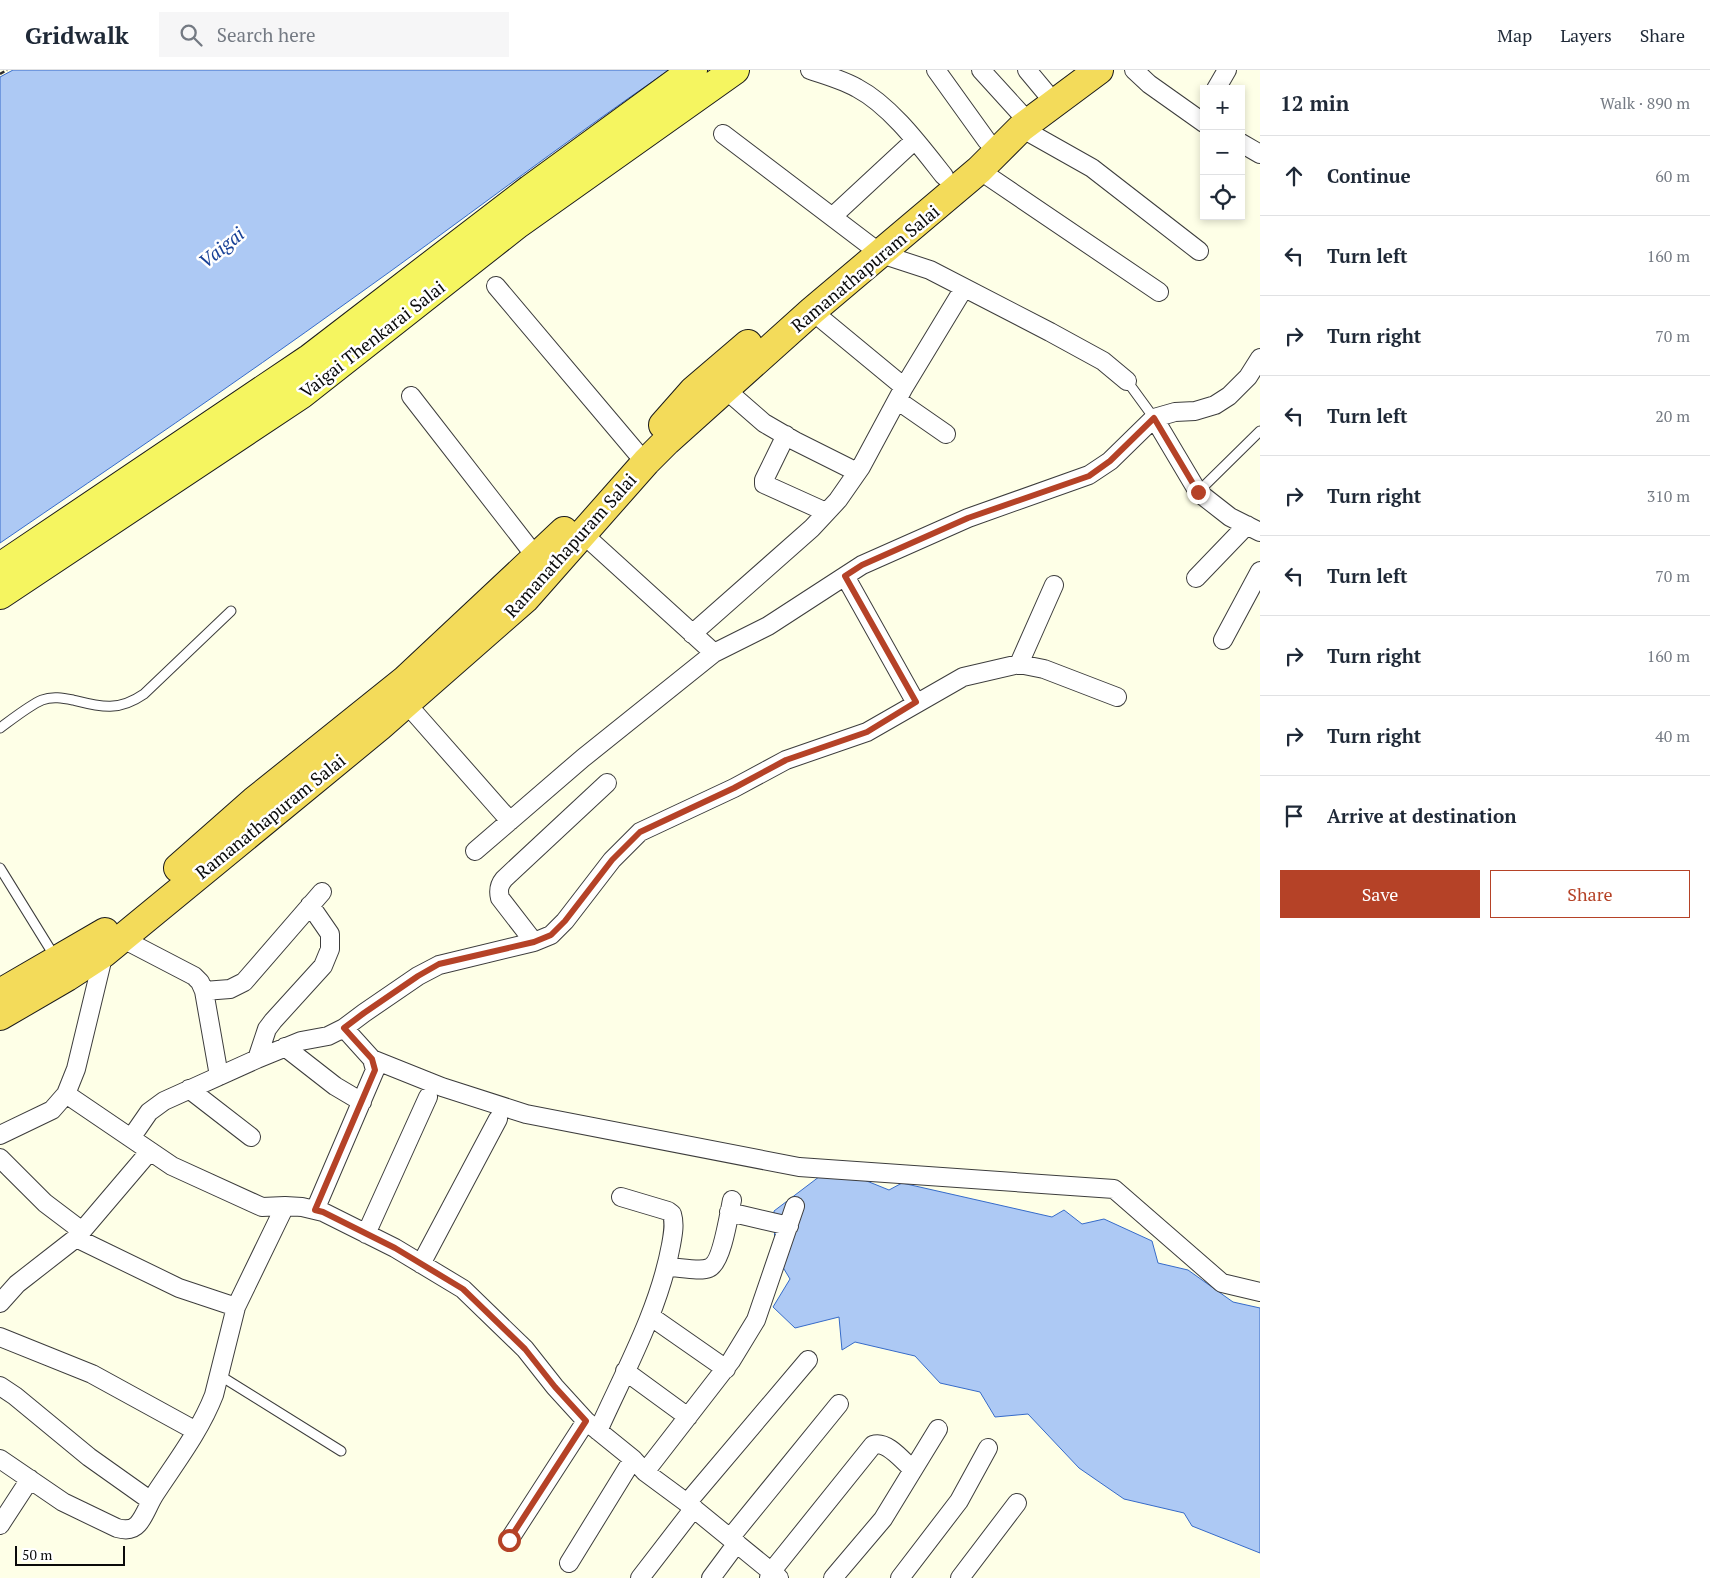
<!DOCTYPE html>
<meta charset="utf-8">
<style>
body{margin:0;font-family:"PT Serif",serif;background:#f6f6f7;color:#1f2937}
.controls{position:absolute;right:15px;top:15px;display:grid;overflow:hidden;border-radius:0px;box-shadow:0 2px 8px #0003}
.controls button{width:45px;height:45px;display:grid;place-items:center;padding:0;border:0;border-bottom:1px solid #e0e1e3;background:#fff;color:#1f2937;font:25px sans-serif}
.scale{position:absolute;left:15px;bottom:12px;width:110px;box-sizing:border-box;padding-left:5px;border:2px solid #0a0a0a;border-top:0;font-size:14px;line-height:18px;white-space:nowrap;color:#0a0a0a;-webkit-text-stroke:4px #fff;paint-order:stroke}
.stop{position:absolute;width:15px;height:15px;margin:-11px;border:4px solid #b54227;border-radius:50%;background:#fff}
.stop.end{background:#b54227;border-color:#fff;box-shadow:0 1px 5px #0008}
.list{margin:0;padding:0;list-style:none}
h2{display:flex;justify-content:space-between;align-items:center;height:65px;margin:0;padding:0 20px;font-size:21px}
h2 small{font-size:16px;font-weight:400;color:#747a83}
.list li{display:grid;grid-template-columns:32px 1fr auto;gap:15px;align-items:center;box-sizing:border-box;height:80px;padding:0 20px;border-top:1px solid #e0e1e3}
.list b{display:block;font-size:19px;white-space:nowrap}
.list em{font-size:16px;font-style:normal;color:#747a83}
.actions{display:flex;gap:10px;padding:15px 20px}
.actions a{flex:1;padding:11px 0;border:1px solid #b54227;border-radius:0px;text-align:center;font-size:18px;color:#b54227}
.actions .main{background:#b54227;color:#fff}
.icon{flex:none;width:28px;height:28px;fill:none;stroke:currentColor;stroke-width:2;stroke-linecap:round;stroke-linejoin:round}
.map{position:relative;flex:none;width:1260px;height:1508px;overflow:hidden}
header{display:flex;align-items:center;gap:30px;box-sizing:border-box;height:70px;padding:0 25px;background:#fff;border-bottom:1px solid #e0e1e3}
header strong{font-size:24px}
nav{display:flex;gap:28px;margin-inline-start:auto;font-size:18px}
.search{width:350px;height:45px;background:#f6f6f7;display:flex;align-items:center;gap:12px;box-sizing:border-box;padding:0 18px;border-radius:0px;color:#747a83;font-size:19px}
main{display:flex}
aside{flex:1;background:#fff}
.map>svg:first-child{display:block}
.water{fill:#adc9f4;stroke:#366bc9}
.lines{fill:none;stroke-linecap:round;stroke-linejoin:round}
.service-casing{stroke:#3d3d3d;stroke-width:11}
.minor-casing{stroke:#3d3d3d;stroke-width:20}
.primary-casing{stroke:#1b1b1b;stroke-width:30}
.trunk-casing{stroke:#1b1b1b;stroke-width:30}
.path{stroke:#2c2c2c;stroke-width:2.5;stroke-dasharray:5 2.5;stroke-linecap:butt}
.service{stroke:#fff;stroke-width:9}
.minor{stroke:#fff;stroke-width:18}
.primary{stroke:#f5f560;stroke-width:28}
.trunk{stroke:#f3db5a;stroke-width:28}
.route{stroke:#b54227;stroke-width:6}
.labels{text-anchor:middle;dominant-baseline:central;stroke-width:5;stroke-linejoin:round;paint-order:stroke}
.street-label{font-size:18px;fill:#0a0a0a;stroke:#fff}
.water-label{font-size:19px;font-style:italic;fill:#184197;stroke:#fff}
</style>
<header>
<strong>Gridwalk</strong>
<div class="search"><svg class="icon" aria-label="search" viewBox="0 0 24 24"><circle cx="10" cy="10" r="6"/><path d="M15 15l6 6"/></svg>Search here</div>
<nav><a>Map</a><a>Layers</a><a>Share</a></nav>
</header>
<main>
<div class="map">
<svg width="1260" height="1508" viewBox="0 0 1260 1508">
<rect width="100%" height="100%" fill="#feffe7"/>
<!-- water -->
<path class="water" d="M13,0H669C560,75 456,155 349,231C234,314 117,393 0,473V7Z
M832,1097L889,1120L902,1113L1052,1147L1064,1140L1082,1154L1104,1149L1152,1171L1158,1193L1188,1200L1233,1232L1260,1238V1483L1192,1456L1184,1443L1124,1429L1079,1398L1028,1344L995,1347L980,1322L940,1313L915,1286L855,1272L842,1280L839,1247L795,1258L773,1237L790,1209L775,1184L774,1141Z"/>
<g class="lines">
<!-- service casing -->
<g class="service-casing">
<path id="service" d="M1127,311L1154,348
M1198,422L1260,361
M0,658C11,650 30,635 42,630C52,626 63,628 73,630C101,637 118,642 144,624L231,541
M0,798L55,887
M219,1305L341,1381"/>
</g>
<!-- minor casing -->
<g class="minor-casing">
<path id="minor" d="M810,0C826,5 843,10 857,18C891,36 921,77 944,106
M936,0L987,71
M981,0L1021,44
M1027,0L1047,24
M1134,0L1149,14L1204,53
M1216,19L1227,0
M1021,58L1092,98L1199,181
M723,64L881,184L930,200L1050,262L1103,291L1127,311
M1241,73L1260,84
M979,100L1159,222
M832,147L915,70
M496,216L637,383
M812,241L904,317
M725,319L764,353L795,371L857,402
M411,326L536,487
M897,330L946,364
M1154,348L1198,422L1230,447L1260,462
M786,365L764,410V414L826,442
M583,464L714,583L768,556L862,495L968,448L1089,405L1110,391L1154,348L1175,342L1195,341L1215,335L1229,326L1248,307L1260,288
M845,506L916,633
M1196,508L1247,455
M692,564L812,458L838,430L861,397L904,317L964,218
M1223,570L1260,501
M1019,594L1054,515
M406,633L510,751
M475,781L583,688L714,583
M121,868L194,906L200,912L204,921L219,1006
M534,872L500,828C498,820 499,815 504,809L607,713
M204,921L230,919L244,912L322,822
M285,977L335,1016L362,1032
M257,989L267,959L273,951L323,896L330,879V864L310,835
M372,989L442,1017L526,1044L799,1097L1114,1119L1222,1213L1260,1222
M189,1019L251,1067
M66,1024L172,1096L262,1137L285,1136L302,1137L323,1142L395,1178L463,1219L525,1279L555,1317L586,1351L633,1389L645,1402L687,1433L779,1508
M0,1065L52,1040L66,1024L76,999L104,883
M131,1068L149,1042L164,1031L257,989L301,971L328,966L344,958L364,943L418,906L439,895L534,872L551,865L565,851L612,790L640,762L734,718L786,690L867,662L963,607L1019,594L1044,599L1117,627
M0,1088L45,1133L82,1161
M315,1140L375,1000L372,989L344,958
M729,1142L789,1156
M366,1164L428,1027
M76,1168L179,1218L236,1237
M421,1194L498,1049
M667,1197C678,1197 700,1202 709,1198C722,1193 729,1144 732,1130
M0,1233L17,1214L76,1168L150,1081
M650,1246L726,1299
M0,1267L92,1304L196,1361
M625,1301L688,1347
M0,1316L15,1326L89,1387L151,1431
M598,1361C625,1301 659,1240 671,1175C673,1164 675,1154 672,1144L668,1141L621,1127
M0,1389L63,1432L117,1458C124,1460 132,1461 138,1454C145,1446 149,1433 155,1424C176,1392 200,1361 214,1325L236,1237L285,1136
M645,1402L731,1291L756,1250L795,1136
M687,1433L808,1290
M0,1455L30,1409
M730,1468L839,1334
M509,1470L586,1351
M569,1493L633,1389
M640,1508L694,1438
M711,1508L737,1473
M769,1508L771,1502L873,1375C887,1370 903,1391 913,1400
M833,1508L883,1449L938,1359
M900,1508L959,1431L988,1378
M960,1508L1017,1433"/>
</g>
<!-- primary casing -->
<g class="primary-casing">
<path id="primary" d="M0,497L310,288L530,119L693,0
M0,525L302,324L518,154L735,0"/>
</g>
<!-- trunk casing -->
<g class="trunk-casing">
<path id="trunk" d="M663,355L693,321L748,274
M178,798L254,731L405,610L564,461
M0,923L105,862
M0,946L67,907L104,883L379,657L525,529L646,392L667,371L812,241L979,100L1021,58L1099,0"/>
</g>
<!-- path -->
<path class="path" d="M0,4L7,0"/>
<!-- service -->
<use href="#service" class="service"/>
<!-- minor -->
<use href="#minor" class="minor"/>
<!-- primary -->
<use href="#primary" class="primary"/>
<!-- trunk -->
<use href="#trunk" class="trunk"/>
</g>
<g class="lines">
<!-- route -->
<path class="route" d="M509,1470L586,1351L555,1317L525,1279L463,1219L395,1178L323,1142L315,1140L375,1000L372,989L344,958L364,943L418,906L439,894L534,872L551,865L565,851L612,790L640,762L734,718L786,690L867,662L916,632L845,506L862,495L968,448L1089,406L1110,391L1154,348L1198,422"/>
</g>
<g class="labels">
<!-- street labels -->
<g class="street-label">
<text transform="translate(865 198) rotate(-40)">Ramanathapuram Salai</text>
<text transform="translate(372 269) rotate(-38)">Vaigai Thenkarai Salai</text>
<text transform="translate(570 475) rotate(-48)">Ramanathapuram Salai</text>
<text transform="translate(270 746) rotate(-39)">Ramanathapuram Salai</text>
</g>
<!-- water labels -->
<g class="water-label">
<text transform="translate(221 177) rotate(-39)">Vaigai</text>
</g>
</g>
</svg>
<div class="controls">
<button>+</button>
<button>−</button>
<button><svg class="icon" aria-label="locate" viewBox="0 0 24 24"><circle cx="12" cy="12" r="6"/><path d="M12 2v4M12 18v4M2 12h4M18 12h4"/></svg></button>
</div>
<div class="scale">50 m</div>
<div class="stop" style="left:509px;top:1470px"></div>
<div class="stop end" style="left:1198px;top:422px"></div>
</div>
<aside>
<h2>12 min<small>Walk · 890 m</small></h2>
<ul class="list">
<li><svg class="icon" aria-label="ahead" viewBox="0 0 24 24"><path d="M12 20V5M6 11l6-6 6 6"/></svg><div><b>Continue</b></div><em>60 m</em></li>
<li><svg class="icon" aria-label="left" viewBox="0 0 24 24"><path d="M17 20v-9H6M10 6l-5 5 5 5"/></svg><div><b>Turn left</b></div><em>160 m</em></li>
<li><svg class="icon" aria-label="right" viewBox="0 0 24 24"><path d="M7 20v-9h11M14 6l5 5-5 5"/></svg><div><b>Turn right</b></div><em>70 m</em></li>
<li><svg class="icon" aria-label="left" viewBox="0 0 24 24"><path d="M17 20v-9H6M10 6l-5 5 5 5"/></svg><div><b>Turn left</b></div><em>20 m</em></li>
<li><svg class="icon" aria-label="right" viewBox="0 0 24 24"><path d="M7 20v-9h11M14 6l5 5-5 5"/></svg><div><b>Turn right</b></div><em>310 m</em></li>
<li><svg class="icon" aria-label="left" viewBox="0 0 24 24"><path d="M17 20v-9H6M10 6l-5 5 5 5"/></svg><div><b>Turn left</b></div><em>70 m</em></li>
<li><svg class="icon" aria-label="right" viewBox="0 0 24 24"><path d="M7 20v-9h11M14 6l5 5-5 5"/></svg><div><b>Turn right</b></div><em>160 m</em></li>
<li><svg class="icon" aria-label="right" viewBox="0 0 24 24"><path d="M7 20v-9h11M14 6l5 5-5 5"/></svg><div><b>Turn right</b></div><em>40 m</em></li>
<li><svg class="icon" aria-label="arrive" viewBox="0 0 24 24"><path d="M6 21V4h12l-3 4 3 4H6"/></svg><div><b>Arrive at destination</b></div></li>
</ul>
<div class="actions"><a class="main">Save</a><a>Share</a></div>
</aside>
</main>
